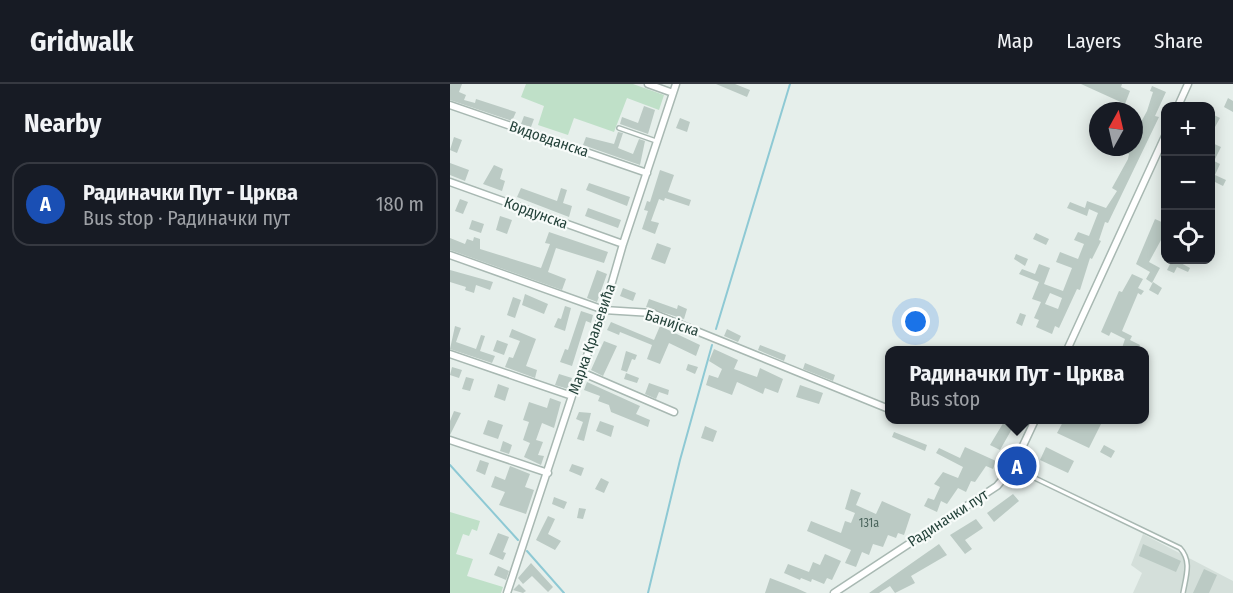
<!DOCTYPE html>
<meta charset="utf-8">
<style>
body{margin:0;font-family:"Fira Sans Condensed",sans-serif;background:#20242c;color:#f1f3f6}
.controls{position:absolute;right:18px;top:18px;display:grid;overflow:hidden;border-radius:12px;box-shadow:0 3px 15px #0003}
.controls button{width:54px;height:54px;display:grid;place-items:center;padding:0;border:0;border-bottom:2px solid #363941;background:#171b24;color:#f1f3f6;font:30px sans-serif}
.compass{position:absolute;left:639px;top:18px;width:54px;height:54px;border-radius:50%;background:#171b24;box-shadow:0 3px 15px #0003;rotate:8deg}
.you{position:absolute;left:466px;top:238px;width:21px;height:21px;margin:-15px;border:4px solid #fff;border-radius:50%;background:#1a73e8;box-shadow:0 0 0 9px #1a73e833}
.badge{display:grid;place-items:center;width:39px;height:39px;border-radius:50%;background:#d93025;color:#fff;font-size:20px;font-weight:700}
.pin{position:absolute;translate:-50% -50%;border:3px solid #fff;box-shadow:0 2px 6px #0006}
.popup{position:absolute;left:435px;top:262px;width:264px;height:78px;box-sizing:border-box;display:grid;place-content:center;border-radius:12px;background:#171b24;filter:drop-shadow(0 2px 4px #0005);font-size:20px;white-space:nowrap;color:#9ea1a6}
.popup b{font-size:22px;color:#f1f3f6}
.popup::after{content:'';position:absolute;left:50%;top:100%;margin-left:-12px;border:12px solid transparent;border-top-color:#171b24}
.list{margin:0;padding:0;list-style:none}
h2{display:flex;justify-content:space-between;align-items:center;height:78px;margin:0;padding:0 24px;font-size:26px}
h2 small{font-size:20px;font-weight:400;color:#9ea1a6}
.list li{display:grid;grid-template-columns:39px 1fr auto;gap:18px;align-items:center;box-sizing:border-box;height:84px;margin:0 12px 12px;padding:0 12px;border:2px solid #363941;border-radius:18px}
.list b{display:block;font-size:22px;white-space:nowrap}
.list p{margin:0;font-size:20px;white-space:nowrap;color:#9ea1a6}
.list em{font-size:20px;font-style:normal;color:#9ea1a6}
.icon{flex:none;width:33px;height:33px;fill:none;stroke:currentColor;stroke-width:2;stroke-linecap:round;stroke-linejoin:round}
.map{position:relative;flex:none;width:783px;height:509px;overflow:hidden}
header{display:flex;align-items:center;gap:36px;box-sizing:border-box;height:84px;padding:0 30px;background:#171b24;border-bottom:2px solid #363941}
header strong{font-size:28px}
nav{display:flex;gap:33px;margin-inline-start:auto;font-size:21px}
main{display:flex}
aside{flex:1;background:#171b24}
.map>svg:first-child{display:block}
.built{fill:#d4dfda}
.green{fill:#bfe0c8}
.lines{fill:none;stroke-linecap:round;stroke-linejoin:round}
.stream{stroke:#8ec9d4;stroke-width:2}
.building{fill:#bbcac4;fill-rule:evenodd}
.lane-casing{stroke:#a8b8b2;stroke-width:6}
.street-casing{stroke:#a8b8b2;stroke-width:9}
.lane{stroke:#fff;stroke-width:3}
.street{stroke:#fff;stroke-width:6}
.labels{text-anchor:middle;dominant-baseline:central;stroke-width:4.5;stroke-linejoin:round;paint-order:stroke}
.number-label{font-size:12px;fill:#4a645c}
.street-label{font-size:15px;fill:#24423a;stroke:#f7fbf9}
</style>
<header>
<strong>Gridwalk</strong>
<nav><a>Map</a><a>Layers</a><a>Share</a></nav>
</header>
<main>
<aside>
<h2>Nearby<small></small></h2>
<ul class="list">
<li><span class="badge" style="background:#1a4fb4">A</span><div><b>Радиначки Пут - Црква</b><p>Bus stop · Радиначки пут</p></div><em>180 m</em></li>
</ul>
</aside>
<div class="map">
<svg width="783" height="509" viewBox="0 0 783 509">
<rect width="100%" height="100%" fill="#e6efeb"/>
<!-- built -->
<path class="built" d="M693,450L783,497V509H683L692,489L681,481Z"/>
<!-- green -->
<path class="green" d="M76,0H183L214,11L209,26L177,14L164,48L124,34L118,51L88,41L94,22L71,13Z
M0,428L30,437L27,447L22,445L19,452L13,450L6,470L23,475L17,492L53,503L51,509H0Z"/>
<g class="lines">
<!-- stream -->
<path class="stream" d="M266,245L340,0
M0,381L68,456
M77,467L114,509
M198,509L230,376L262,261"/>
</g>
<!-- building -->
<path class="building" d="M0,0H12L9,8L16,11L14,16L25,19L26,15L66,28L62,37L0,16Z
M266,0H285L300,6L297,13Z
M631,0H672L671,3L680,7L675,20Z
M702,2L716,8L705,32L709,33L658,139L655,138L649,156L651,157L642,175L640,174L630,206L627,205L609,244L605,242L602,250L586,243L589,236L584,234L591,218L582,215L589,198L569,190L572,185L585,190L589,180L600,184L594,200L613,207L622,184L606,178L610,168L628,175L634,160L624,156L628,148L639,152L648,129L639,125L637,132L617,124L620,118L635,124L637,117L656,124L667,107L662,104L678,75L679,70L675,67L677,63L682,65L687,56L684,55V37L690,40L697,27L703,8L700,7ZM600,209L612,214L608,225L595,220Z
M778,14L783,17V28L774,23Z
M194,22L205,26L198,50L170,40L172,33L188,39Z
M760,29L770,34L765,43L760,40Z
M74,32L84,35L81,43L71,40Z
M230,34L240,38L237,48L226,44Z
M168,48L173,49L168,64L183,70L189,55L195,57L190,81L133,61L136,53L164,60Z
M4,53L12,56L7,69L0,66Z
M760,58L771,63L764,77L770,80L765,91L776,96L773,102L763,97L760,101Z
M0,79L19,86L15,97L0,91Z
M44,81L53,85L50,95L55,97L52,107L33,100Z
M210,86L224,91L218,108L241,116L239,122L215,114L214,117L209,115L201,137L209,139L205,150L192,145L198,127L194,126L197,117L200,118Z
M139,99L180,113L177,122L136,106Z
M71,104L107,117L111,104L117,106L113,119L122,122L119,133L67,113Z
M10,115L18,118L13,130L5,127Z
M138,124L171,136L168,144L135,132Z
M50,132L62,136L57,150L46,146Z
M705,135L716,140V147L699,178L710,184L702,199L696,195L700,188L686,180Z
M22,136L34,140L31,149L19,145Z
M99,148L158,168L154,179L106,164L98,188L116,195L112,206L0,166V154L15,160L17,155L23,157L24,153L30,155V165L91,184L100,160L95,159Z
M586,149L599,155L596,161L583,155Z
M207,159L221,164L215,180L201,175Z
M566,170L578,175L575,182L564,175Z
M722,176H731L729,178L740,184L738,188L727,183L724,189L717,186Z
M0,186L43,198L40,206L26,201L24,209L15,206L16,203L0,198Z
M147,186L157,190L147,218L137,214Z
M682,190L693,195L688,204L694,207L691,211L688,209L672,247L682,252L680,256L690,261L687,267H671L675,255L661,248L659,252L651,248L669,207L672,208Z
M703,198L712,204L708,211L699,206Z
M173,204L186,209L183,217L170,212Z
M75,210L98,220L94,230L72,221Z
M63,213L71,216L65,234L57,231Z
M199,215L227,225L228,221L237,225L234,235L196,223Z
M115,222L121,224L115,247L104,243L108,234L111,235Z
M131,227L143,231L141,239L136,237L122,282L110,278L115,265L118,266Z
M570,229L576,231L572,242L566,239Z
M161,238L204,256L210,242L250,261L246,272L219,259L210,280L197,275L202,261L170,248L169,251L157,246Z
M5,242L11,244L6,258L26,265L31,251L35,252L30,267L45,272L42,279L0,265Z
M62,245L86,255L76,282L87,286L85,294L55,283L59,273L63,274L70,257L59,253Z
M277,245L291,252L288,258L274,252Z
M47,256L58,260L54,271L43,267Z
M154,257L167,262L153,292L141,286Z
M310,261L336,271L334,277L308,266Z
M264,265L288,276L284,285L307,293L310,284L333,295L328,309L315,304L313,310L287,298L282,311L256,301L259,291L268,294L272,285L259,277Z
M176,267L187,271L185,276L182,275L177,288L171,286Z
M355,279L385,291L383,297L353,285Z
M238,280L248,283L245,290L236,286Z
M2,283L12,286L9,294L0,291Z
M176,289L189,294L187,299L174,295Z
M109,290L122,294L118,305L105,301Z
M16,293L24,295L20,307L12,305Z
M137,298L190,322L186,330L200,336L198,343L161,328L159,321L148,317L150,312L134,306Z
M199,299L219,306L218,311L209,308L206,315L195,310Z
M48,300L59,304L55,317L44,313Z
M350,301L373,309L369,320L346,313Z
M100,314L111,318L104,344L92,339L86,356L93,358L88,371L94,372L91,381L74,373L80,359L73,356L79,338L73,336L79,318L97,324Z
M4,327L11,329L0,351V337Z
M129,328L141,329L134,357L127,355L133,338L126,335Z
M38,336L53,341L48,355L33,350Z
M555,336H567L550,366L540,361Z
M614,336H653L639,364L607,349Z
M150,337L164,342L161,353L146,347Z
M255,342L267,347L263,358L251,354Z
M444,348L477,361L475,367L442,353Z
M53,357L62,361L59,370L50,367Z
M654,361L665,367L661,374L650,368Z
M515,363L546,377L543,385L536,382L525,398L521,397L516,408L508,404L497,420L491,417L487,428L474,422L478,414L484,416L490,403L484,400L493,388L508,394L513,383L486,369L489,364L510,374Z
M596,363L624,377L618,389L590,376Z
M30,376L39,379L35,391L26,387Z
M122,380L134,384L131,392L119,387Z
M60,382L80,390L75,403L84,406L76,430L49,421L55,408L41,403L45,392L55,396Z
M151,394L159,398L154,409L145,405Z
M401,405L411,409L406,421L426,430L432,417L461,430L454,451L448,449L446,454L438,451L433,463L423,460L419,471L412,468L406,483L395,479L401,466L357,447L361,437L391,449L395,437L401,439L405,429L395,425Z
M563,410L569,417L544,438L537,429Z
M104,413L117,418L114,425L102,420Z
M129,424L136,425L133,435L127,434Z
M98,432L105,435L98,450L111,457L105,466L86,456Z
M526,435L533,444L515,456L522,465L515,470L500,451Z
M48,449L59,453L53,468L56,469L53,476L39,470Z
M489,460L497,471L461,492L465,499L445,509L440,502L429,509H419Z
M693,460L731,477L726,488L689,472Z
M375,470L391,477L382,496L377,494L374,500L362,495L361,498L351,494L350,496L334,489L338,480L359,488L363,478L370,481Z
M81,479L103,503L98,508L82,492L73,500L68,494Z
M48,482L59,487L56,496L44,491Z
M754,485L767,491L759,509H743Z
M320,494L346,504L357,509H315Z
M69,500L76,507L73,509L63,506Z"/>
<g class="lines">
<!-- lane casing -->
<g class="lane-casing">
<path id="lane" d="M169,44L206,57
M564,384L730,464C742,477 736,492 733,509"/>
</g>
<!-- street casing -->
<g class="street-casing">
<path id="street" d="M198,0L223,9
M0,21L197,89
M728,22L738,0
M0,98L173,160
M0,171L154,226L202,229L439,325
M617,266L716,50
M0,270L122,312
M131,288L224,328
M0,356L98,389
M57,509L122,312L154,226L173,160L226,0
M384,509L547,402L563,383L585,336"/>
</g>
<!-- lane -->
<use href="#lane" class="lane"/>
<!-- street -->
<use href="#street" class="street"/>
</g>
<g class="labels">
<!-- number labels -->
<g class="number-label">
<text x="419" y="439">131a</text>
</g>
<!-- street labels -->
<g class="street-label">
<text transform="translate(99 55) rotate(19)">Видовданска</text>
<text transform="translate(86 129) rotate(20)">Кордунска</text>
<text transform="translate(222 239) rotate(18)">Банијска</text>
<text transform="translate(142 255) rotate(-71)">Марка Краљевића</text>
<text transform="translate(498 434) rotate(-33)">Радиначки пут</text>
</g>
</g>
</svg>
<div class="controls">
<button>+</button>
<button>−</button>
<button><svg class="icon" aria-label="locate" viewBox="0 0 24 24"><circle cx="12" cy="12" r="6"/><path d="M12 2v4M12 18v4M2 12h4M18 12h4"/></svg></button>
</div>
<svg class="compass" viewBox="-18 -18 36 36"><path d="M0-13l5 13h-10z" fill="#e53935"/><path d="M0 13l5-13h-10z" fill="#9ea1a6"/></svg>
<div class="you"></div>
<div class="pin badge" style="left:567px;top:382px;background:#1a4fb4">A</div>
<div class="popup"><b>Радиначки Пут - Црква</b>Bus stop</div>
</div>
</main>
